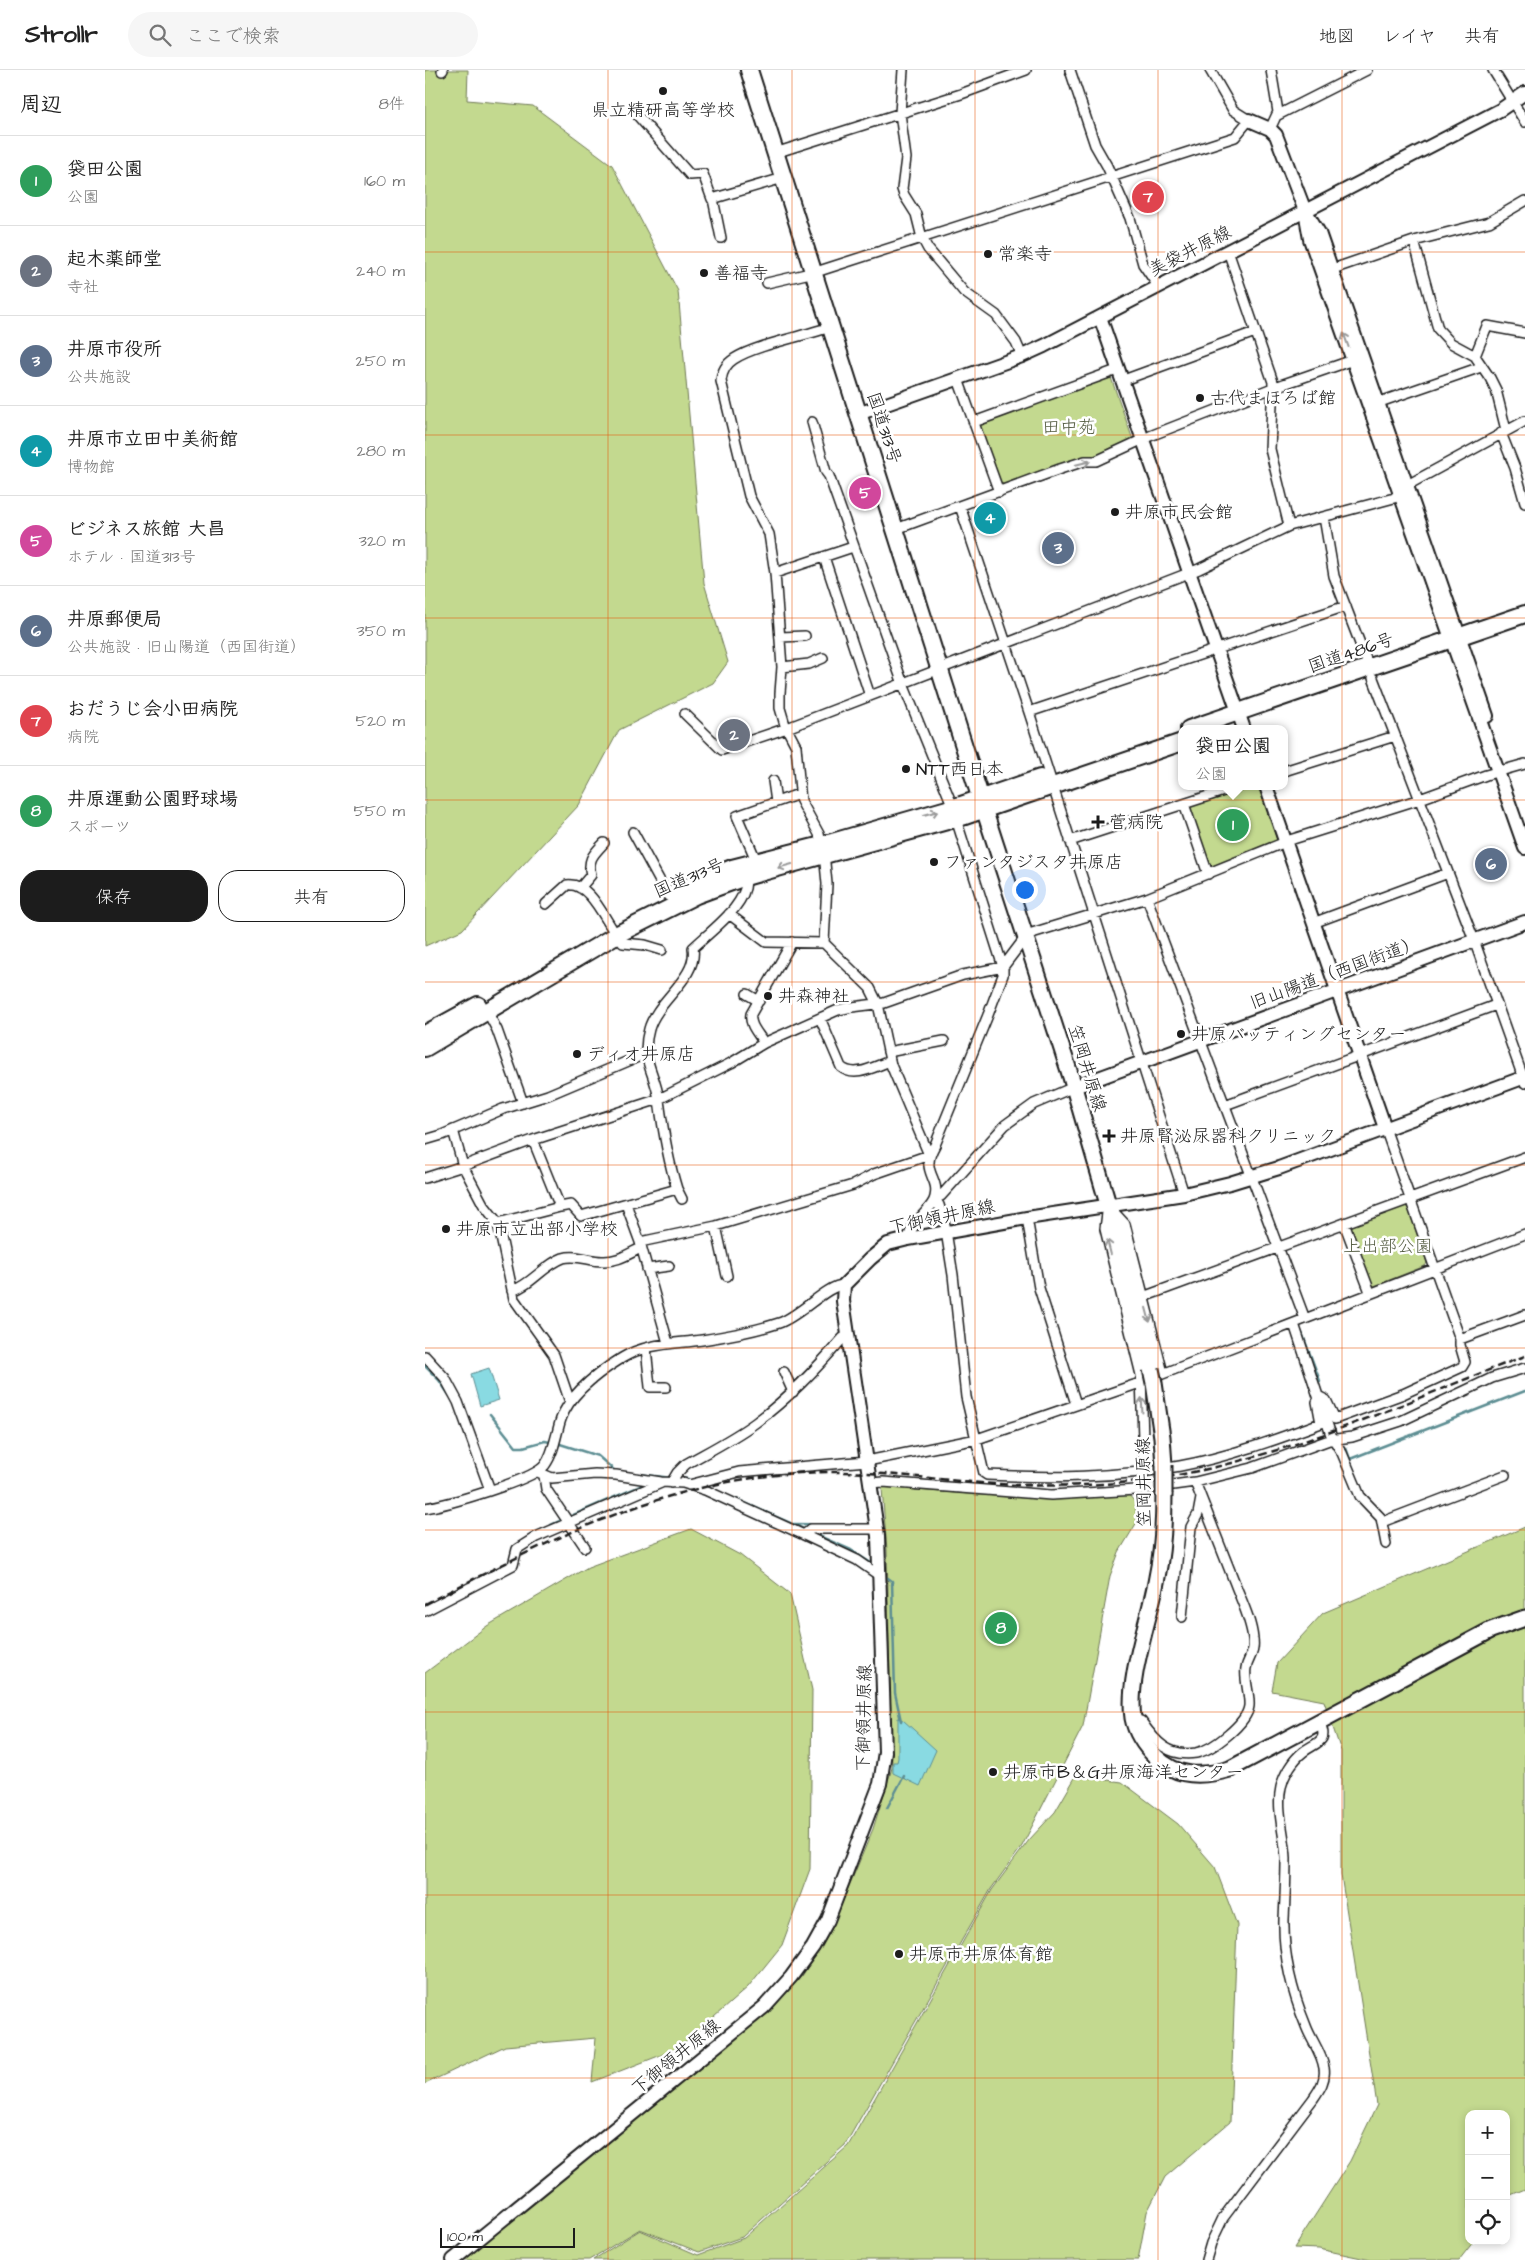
<!DOCTYPE html>
<html lang="ja">
<meta charset="utf-8">
<style>
body{margin:0;font-family:"Architects Daughter","Klee One",sans-serif;background:#f6f6f6;color:#222}
.controls{position:absolute;right:15px;bottom:15px;display:grid;overflow:hidden;border-radius:10px;box-shadow:0 2px 8px #0003}
.controls button{width:45px;height:45px;display:grid;place-items:center;padding:0;border:0;border-bottom:1px solid #e0e0e0;background:#fff;color:#222;font:25px sans-serif}
.scale{position:absolute;left:15px;bottom:12px;width:135px;box-sizing:border-box;padding-left:5px;border:2px solid #1c1c1c;border-top:0;font-size:14px;line-height:18px;white-space:nowrap;color:#1c1c1c;-webkit-text-stroke:4px #fff;paint-order:stroke}
.you{position:absolute;left:599px;top:819px;width:18px;height:18px;margin:-12px;border:4px solid #fff;border-radius:50%;background:#1a73e8;box-shadow:0 0 0 8px #1a73e833}
.badge{display:grid;place-items:center;width:32px;height:32px;border-radius:50%;background:#1c1c1c;color:#fff;font-size:16px;font-weight:700}
.pin{position:absolute;translate:-50% -50%;border:2px solid #fff;box-shadow:0 1px 5px #0006}
.popup{position:absolute;left:753px;top:655px;width:110px;height:65px;box-sizing:border-box;display:grid;place-content:center;border-radius:10px;background:#fff;filter:drop-shadow(0 1px 4px #0005);font-size:16px;white-space:nowrap;color:#767676}
.popup b{font-size:19px;color:#222}
.popup::after{content:'';position:absolute;left:50%;top:100%;margin-left:-10px;border:10px solid transparent;border-top-color:#fff}
.list{margin:0;padding:0;list-style:none}
h2{display:flex;justify-content:space-between;align-items:center;height:65px;margin:0;padding:0 20px;font-size:21px}
h2 small{font-size:16px;font-weight:400;color:#767676}
.list li{display:grid;grid-template-columns:32px 1fr auto;gap:15px;align-items:center;box-sizing:border-box;height:90px;padding:0 20px;border-top:1px solid #e0e0e0}
.list b{display:block;font-size:19px;white-space:nowrap}
.list p{margin:0;font-size:16px;white-space:nowrap;color:#767676}
.list em{font-size:16px;font-style:normal;color:#767676}
.actions{display:flex;gap:10px;padding:15px 20px}
.actions a{flex:1;padding:11px 0;border:1px solid #1c1c1c;border-radius:20px;text-align:center;font-size:18px;color:#1c1c1c}
.actions .main{background:#1c1c1c;color:#fff}
.icon{flex:none;width:28px;height:28px;fill:none;stroke:currentColor;stroke-width:2;stroke-linecap:round;stroke-linejoin:round}
.map{position:relative;flex:none;width:1100px;height:2190px;overflow:hidden}
header{display:flex;align-items:center;gap:30px;box-sizing:border-box;height:70px;padding:0 25px;background:#fff;border-bottom:1px solid #e0e0e0}
header strong{font-size:24px}
nav{display:flex;gap:28px;margin-inline-start:auto;font-size:18px}
.search{width:350px;height:45px;background:#f6f6f6;display:flex;align-items:center;gap:12px;box-sizing:border-box;padding:0 18px;border-radius:28px;color:#767676;font-size:19px}
main{display:flex}
aside{flex:1;background:#fff}
.map>svg:first-child{display:block}
.green{fill:#c3d98f;stroke:#707a56}
.water{fill:#89dae2;stroke:#5d8e93}
.lines{fill:none;stroke-linecap:round;stroke-linejoin:round}
.stream{stroke:#5d8e93;stroke-width:2.5}
.street-tunnel{stroke:#ddd;stroke-width:9;stroke-dasharray:9 4.5;stroke-linecap:butt}
.street-casing{stroke:#1c1c1c;stroke-width:12}
.secondary-casing{stroke:#1c1c1c;stroke-width:16}
.primary-casing{stroke:#1c1c1c;stroke-width:19}
.highway-casing{stroke:#1c1c1c;stroke-width:20}
.street{stroke:#fff;stroke-width:9}
.secondary{stroke:#fff;stroke-width:12}
.primary{stroke:#fff;stroke-width:15}
.highway{stroke:#fff;stroke-width:16}
.rail{stroke:#1c1c1c;stroke-width:2.5;stroke-dasharray:8 4;stroke-linecap:butt}
.primary-bridge-casing{stroke:#1c1c1c;stroke-width:19;stroke-linecap:butt}
.primary-bridge{stroke:#fff;stroke-width:15}
.oneway{stroke:#999}
.grid{fill:none;stroke:#e8590c;stroke-width:1;stroke-opacity:0.55}
.poi-dot{fill:#1c1c1c;stroke:#fff;stroke-width:2}
.labels{text-anchor:middle;dominant-baseline:central;stroke-width:5;stroke-linejoin:round;paint-order:stroke}
.poi-label{font-size:18px;fill:#1c1c1c;stroke:#fff;text-anchor:start}
.street-label{font-size:18px;fill:#1c1c1c;stroke:#fff}
.park-label{font-size:18px;fill:#565e44;stroke:#fff}
</style>
<header>
<strong>Strollr</strong>
<div class="search"><svg class="icon" aria-label="search" viewBox="0 0 24 24"><circle cx="10" cy="10" r="6"/><path d="M15 15l6 6"/></svg>ここで検索</div>
<nav><a>地図</a><a>レイヤ</a><a>共有</a></nav>
</header>
<main>
<aside>
<h2>周辺<small>8件</small></h2>
<ul class="list">
<li><span class="badge" style="background:#2e9e5b">1</span><div><b>袋田公園</b><p>公園</p></div><em>160 m</em></li>
<li><span class="badge" style="background:#6b7280">2</span><div><b>起木薬師堂</b><p>寺社</p></div><em>240 m</em></li>
<li><span class="badge" style="background:#5c6f8a">3</span><div><b>井原市役所</b><p>公共施設</p></div><em>250 m</em></li>
<li><span class="badge" style="background:#0f9aa8">4</span><div><b>井原市立田中美術館</b><p>博物館</p></div><em>280 m</em></li>
<li><span class="badge" style="background:#d1479c">5</span><div><b>ビジネス旅館 大昌</b><p>ホテル · 国道313号</p></div><em>320 m</em></li>
<li><span class="badge" style="background:#5c6f8a">6</span><div><b>井原郵便局</b><p>公共施設 · 旧山陽道（西国街道）</p></div><em>350 m</em></li>
<li><span class="badge" style="background:#e0444e">7</span><div><b>おだうじ会小田病院</b><p>病院</p></div><em>520 m</em></li>
<li><span class="badge" style="background:#2e9e5b">8</span><div><b>井原運動公園野球場</b><p>スポーツ</p></div><em>550 m</em></li>
</ul>
<div class="actions"><a class="main">保存</a><a>共有</a></div>
</aside>
<div class="map">
<svg width="1100" height="2190" viewBox="0 0 1100 2190">
<rect width="100%" height="100%" fill="#fff"/>
<filter id="ink" filterUnits="userSpaceOnUse"><feTurbulence type="fractalNoise" baseFrequency=".02" numOctaves="2"/><feDisplacementMap in="SourceGraphic" scale="10" xChannelSelector="R" yChannelSelector="G"/><feConvolveMatrix kernelMatrix="1 2 1 2 8 2 1 2 1" color-interpolation-filters="sRGB"/></filter>
<g filter="url(#ink)">
<!-- green -->
<path class="green" d="M0,0H43L42,30L108,36L187,95L253,221L279,513L303,592L288,613L194,660L154,735L37,860L0,876Z
M685,305L708,370L671,388L667,386L580,417L577,416L554,355L556,352Z
M822,716H832L835,719L853,773L788,799L784,797L764,737Z
M978,1135L983,1138L1002,1193L1000,1196L949,1216L945,1215L924,1159L926,1155Z
M460,1416L487,1417L490,1420L614,1429L701,1425L702,1423L710,1432L712,1452L694,1482L685,1506L658,1656L597,1776L566,1819L420,2075L317,2167L274,2182L215,2159L164,2190H37L341,1943L377,1906L404,1864L448,1759L467,1698L462,1480L457,1419Z
M1100,1457V2119L1081,2127V2044H1044V2171H1049L1034,2190H946L894,2179L869,2178L925,2091L952,2035L916,1805V1681L899,1631L847,1621L852,1593L898,1543Z
M266,1459L315,1485L365,1524L387,1620L385,1799L357,1875L323,1917L254,1978L167,2012L171,1968L80,1976L0,2014V1603L62,1556L163,1497Z
M651,1706L697,1712L753,1754L790,1797L812,1855L805,2052L740,2107L722,2142L713,2190H168L215,2160L273,2185L319,2168L423,2076L567,1820L604,1770L630,1742Z"/>
<!-- water -->
<path class="water" d="M64,1298L74,1330L55,1336L46,1304Z
M473,1648L478,1650L511,1680L495,1716L468,1703V1692H472L473,1688Z"/>
<g class="lines">
<!-- stream -->
<path class="stream" d="M877,1263L895,1311
M0,1296L14,1310L24,1325
M65,1344L91,1377H98L120,1371L135,1374L173,1386L190,1401
M921,1378L925,1389L1100,1321
M213,1404L247,1408
M252,1408L263,1409
M311,1429L381,1460
M146,1446L220,1414
M369,1454L443,1455
M126,1455L137,1450
M387,1463L426,1480L449,1495
M463,1508L467,1511L470,1623L476,1651
M462,1738L479,1706"/>
<!-- street-tunnel -->
<path class="street-tunnel" d="M638,1409V1422"/>
<!-- street casing -->
<g class="street-casing">
<path id="street" d="M478,0L475,43L481,88L477,119L479,125L491,144L497,168L503,179L539,222L571,245L591,272L597,286
M645,0L670,75L682,96L705,148L718,194L733,216
M1068,0L1100,52
M17,1L18,0
M853,45L942,0
M213,46L265,105L278,104L287,129L358,108
M845,59L853,42L846,0
M350,83L536,24L601,0
M288,129L296,168
M989,171L1064,152L1100,131
M803,181L848,312L845,379L864,456
M902,201L989,171L1013,259L1026,273L1050,286L1065,308L1071,320L1081,360
M342,213L394,201L810,67L824,50L808,40L785,0
M1050,286L1062,256L1100,263
M533,309L574,422
M696,311L830,262
M949,334L1056,297
M387,352L401,402L404,406L478,614L528,737
M549,352L692,300
M1076,363L1090,398L1100,433
M535,436L604,642L759,1124
M899,447L909,506L944,597
M471,459L635,399L660,391H671L725,366L850,317L928,290
M399,487L445,626
M350,503L428,477
M355,567L380,566
M357,597L384,594L398,588
M948,608L1049,870L1100,1013
M604,642L921,536
M260,644L297,680L362,658L774,499L864,456L969,428L988,412L1100,351
M859,701L970,666
M348,711L351,732
M759,734L783,804
M208,762L243,826
M645,771L814,716
M331,790L312,746L374,724
M155,818L166,805C162,789 169,784 179,773
M722,828L880,1249
M121,834L142,815C169,812 182,859 198,873L220,875L237,880
M304,844L341,872L399,873
M888,853L1023,803
M322,924L334,931
M61,939L72,960L98,1033
M395,948L416,997C430,1009 450,996 465,991
M339,973C333,963 324,955 326,944L367,872
M463,982L519,971
M649,1017L609,1034L580,1055L516,1126L510,1129L514,1135L520,1155L528,1205L541,1327L559,1403L562,1405C627,1408 690,1408 755,1396C803,1387 850,1370 896,1353L892,1332L895,1327L901,1330L910,1349L978,1324L1037,1297L1040,1292L1035,1275V1269L960,1058
M800,1035L1071,935
M28,1060L38,1096L58,1134L73,1153L89,1229L129,1285L145,1332
M0,1070L17,1065L78,1039L123,1025L220,984
M108,1070L135,1137L146,1135L156,1146L252,1119C243,1090 238,1060 234,1030C230,1001 215,991 224,959C232,930 273,908 268,878C284,862 327,832 320,807
M0,1108L38,1096L108,1070L234,1029L306,993L339,973L413,940L427,937L459,933L538,905L578,897L531,749
M252,1119L257,1129
M201,1134L215,1172L291,1156L428,1115L449,1104L504,1085L466,995L453,934L445,918L399,873L402,814L400,793L394,764L376,731L371,676L360,655L355,638V623L357,597L350,503L344,464L324,426L296,311C297,301 301,294 309,289C330,275 380,266 405,257
M688,1141L700,1154L738,1303
M682,1143L680,1159L716,1305L719,1402
M602,1148L614,1218L651,1334
M73,1153L135,1137
M919,1153L945,1222
M291,1156L302,1206
M483,1169C488,1148 508,1140 510,1127C515,1106 494,1103 510,1075L563,945L578,905V897L600,868L607,863L722,828L868,769L995,729L1061,705L1100,694
M215,1172L243,1273
M222,1199L244,1196
M87,1221C106,1215 119,1195 138,1188C152,1184 164,1191 177,1191C192,1192 203,1184 216,1178
M718,1227L1100,1087
M869,1254L906,1365L917,1383L935,1426L956,1448L961,1474
M1035,1269L1100,1245
M221,1278L225,1317H241
M0,1286L20,1308L33,1332L65,1420
M359,1302L368,1322
M113,1402L127,1408L170,1404L191,1405L236,1412L258,1413L280,1420L379,1465L386,1459H452
M119,1406L121,1419L160,1477
M246,1413L252,1403L261,1394C284,1381 308,1369 330,1353C363,1329 391,1299 418,1268L422,1266
M446,1413L458,1412L626,1425L711,1420L770,1412L827,1398L904,1370L927,1367L976,1351L1067,1308L1100,1298
M264,1415L314,1402L442,1391L552,1369L709,1315L1100,1164
M0,1438C21,1435 109,1410 120,1395C129,1383 131,1364 136,1349C145,1323 174,1302 197,1288C221,1273 250,1274 277,1270C303,1266 330,1261 354,1253C374,1247 403,1214 419,1215
M957,1452L1080,1405
M379,1465L432,1490L455,1506
M0,1541L88,1495L92,1479L111,1467L236,1413
M757,1547L766,1457L773,1444L776,1428
M708,1649L716,1651C731,1673 744,1687 771,1683C788,1680 822,1653 824,1636C825,1624 819,1610 821,1598C823,1588 830,1584 828,1569C826,1549 816,1530 809,1511C796,1478 783,1445 770,1412
M781,2190L786,2173L798,2148L888,2029C895,2019 901,2010 899,1998C897,1983 886,1970 881,1956C867,1922 858,1886 859,1849C860,1829 861,1809 861,1788C860,1766 851,1739 856,1717C859,1704 868,1690 878,1682C891,1672 905,1672 894,1652"/>
</g>
<!-- secondary casing -->
<g class="secondary-casing">
<path id="secondary" d="M824,50L845,59L851,65L880,141L885,169L897,203L1100,778
M883,145L894,163L1062,646
M675,247L819,659
M433,344L597,286L619,276L1075,40L1100,23
M841,716L960,1058
M649,1017L1100,852
M28,2190L339,1937L366,1907L388,1877L403,1850L455,1714L460,1682L453,1466L418,1231L419,1215L445,1189L463,1174L483,1169L602,1148L759,1124L805,1113L854,1098L1100,1007"/>
</g>
<!-- primary casing -->
<g class="primary-casing">
<path id="primary" d="M559,739L646,1007L687,1148L726,1299
M729,1313L737,1367L739,1395
M739,1424C739,1452 738,1479 732,1507C725,1549 702,1607 708,1648C711,1664 720,1676 731,1687C752,1708 778,1707 805,1699L1066,1560L1100,1548"/>
</g>
<!-- highway casing -->
<g class="highway-casing">
<path id="highway" d="M324,0L558,736
M764,659L1100,544
M250,822L307,798L397,775L536,735L615,708
M0,964L53,935
M0,978L191,865L271,825L320,807L540,746L757,672"/>
</g>
<!-- street -->
<use href="#street" class="street"/>
<!-- secondary -->
<use href="#secondary" class="secondary"/>
<!-- primary -->
<use href="#primary" class="primary"/>
<!-- highway -->
<use href="#highway" class="highway"/>
<!-- rail -->
<path class="rail" d="M0,1534C138,1463 258,1400 418,1402C464,1403 510,1409 556,1413C613,1417 672,1417 729,1409C858,1390 979,1332 1100,1286"/>
<!-- primary-bridge casing -->
<g class="primary-bridge-casing">
<path id="primary-bridge" d="M726,1299L729,1313
M739,1424V1395"/>
</g>
<!-- primary-bridge -->
<use href="#primary-bridge" class="primary-bridge"/>
</g>
<!-- one-way arrows -->
<defs><path id="oneway-shaft" d="M-6 0H5M1.5-3L5.5 0L1.5 3" fill="none" stroke-width="1.6" stroke-linecap="round" stroke-linejoin="round" transform="scale(1.25)"/></defs>
<g class="oneway">
<use href="#oneway-shaft" transform="translate(921 270) rotate(-110)"/>
<use href="#oneway-shaft" transform="translate(658 393) rotate(-14)"/>
<use href="#oneway-shaft" transform="translate(506 743) rotate(-16)"/>
<use href="#oneway-shaft" transform="translate(360 796) rotate(165)"/>
<use href="#oneway-shaft" transform="translate(684 1177) rotate(-104)"/>
<use href="#oneway-shaft" transform="translate(723 1245) rotate(75)"/>
<use href="#oneway-shaft" transform="translate(717 1335) rotate(-93)"/>
</g>
</g>
<!-- grid -->
<path class="grid" d="M183,0V2190M367,0V2190M550,0V2190M733,0V2190M917,0V2190M0,182H1100M0,365H1100M0,548H1100M0,730H1100M0,912H1100M0,1095H1100M0,1278H1100M0,1460H1100M0,1642H1100M0,1825H1100M0,2008H1100"/>
<!-- markers -->
<g class="poi-dot">
<circle cx="238" cy="21" r="5"/>
<circle cx="563" cy="184" r="5"/>
<circle cx="279" cy="203" r="5"/>
<circle cx="775" cy="328" r="5"/>
<circle cx="690" cy="442" r="5"/>
<circle cx="481" cy="699" r="5"/>
<path d="M670.5 744.5h5v5h5v5h-5v5h-5v-5h-5v-5h5z"/>
<circle cx="509" cy="792" r="5"/>
<circle cx="343" cy="926" r="5"/>
<circle cx="756" cy="964" r="5"/>
<circle cx="152" cy="984" r="5"/>
<path d="M681.5 1058.5h5v5h5v5h-5v5h-5v-5h-5v-5h5z"/>
<circle cx="21" cy="1159" r="5"/>
<circle cx="568" cy="1702" r="5"/>
<circle cx="474" cy="1884" r="5"/>
</g>
<g class="labels">
<!-- poi labels -->
<g class="poi-label">
<text x="238" y="40" text-anchor="middle">県立精研高等学校</text>
<text x="573" y="184">常楽寺</text>
<text x="289" y="203">善福寺</text>
<text x="785" y="328">古代まほろば館</text>
<text x="700" y="442">井原市民会館</text>
<text x="491" y="699">NTT西日本</text>
<text x="684" y="752">菅病院</text>
<text x="519" y="792">ファンタジスタ井原店</text>
<text x="353" y="926">井森神社</text>
<text x="766" y="964">井原バッティングセンター</text>
<text x="162" y="984">ディオ井原店</text>
<text x="695" y="1066">井原腎泌尿器科クリニック</text>
<text x="31" y="1159">井原市立出部小学校</text>
<text x="578" y="1702">井原市B＆G井原海洋センター</text>
<text x="484" y="1884">井原市井原体育館</text>
</g>
<!-- street labels -->
<g class="street-label">
<text transform="translate(765 181) rotate(-27)">美袋井原線</text>
<text transform="translate(459 358) rotate(72)">国道313号</text>
<text transform="translate(926 583) rotate(-19)">国道486号</text>
<text transform="translate(264 808) rotate(-23)">国道313号</text>
<text transform="translate(910 903) rotate(-20)">旧山陽道（西国街道）</text>
<text transform="translate(662 998) rotate(73)">笠岡井原線</text>
<text transform="translate(517 1147) rotate(-12)">下御領井原線</text>
<text transform="translate(719 1412) rotate(-91)">笠岡井原線</text>
<text transform="translate(439 1648) rotate(-89)">下御領井原線</text>
<text transform="translate(251 1987) rotate(-39)">下御領井原線</text>
</g>
<!-- park labels -->
<g class="park-label">
<text x="644" y="357">田中苑</text>
<text x="963" y="1176">上出部公園</text>
</g>
</g>
</svg>
<div class="controls">
<button>+</button>
<button>−</button>
<button><svg class="icon" aria-label="locate" viewBox="0 0 24 24"><circle cx="12" cy="12" r="6"/><path d="M12 2v4M12 18v4M2 12h4M18 12h4"/></svg></button>
</div>
<div class="scale">100 m</div>
<div class="you"></div>
<div class="pin badge" style="left:808px;top:755px;background:#2e9e5b">1</div>
<div class="popup"><b>袋田公園</b>公園</div>
<div class="pin badge" style="left:309px;top:665px;background:#6b7280">2</div>
<div class="pin badge" style="left:633px;top:478px;background:#5c6f8a">3</div>
<div class="pin badge" style="left:565px;top:448px;background:#0f9aa8">4</div>
<div class="pin badge" style="left:440px;top:423px;background:#d1479c">5</div>
<div class="pin badge" style="left:1066px;top:794px;background:#5c6f8a">6</div>
<div class="pin badge" style="left:723px;top:127px;background:#e0444e">7</div>
<div class="pin badge" style="left:576px;top:1558px;background:#2e9e5b">8</div>
</div>
</main>
